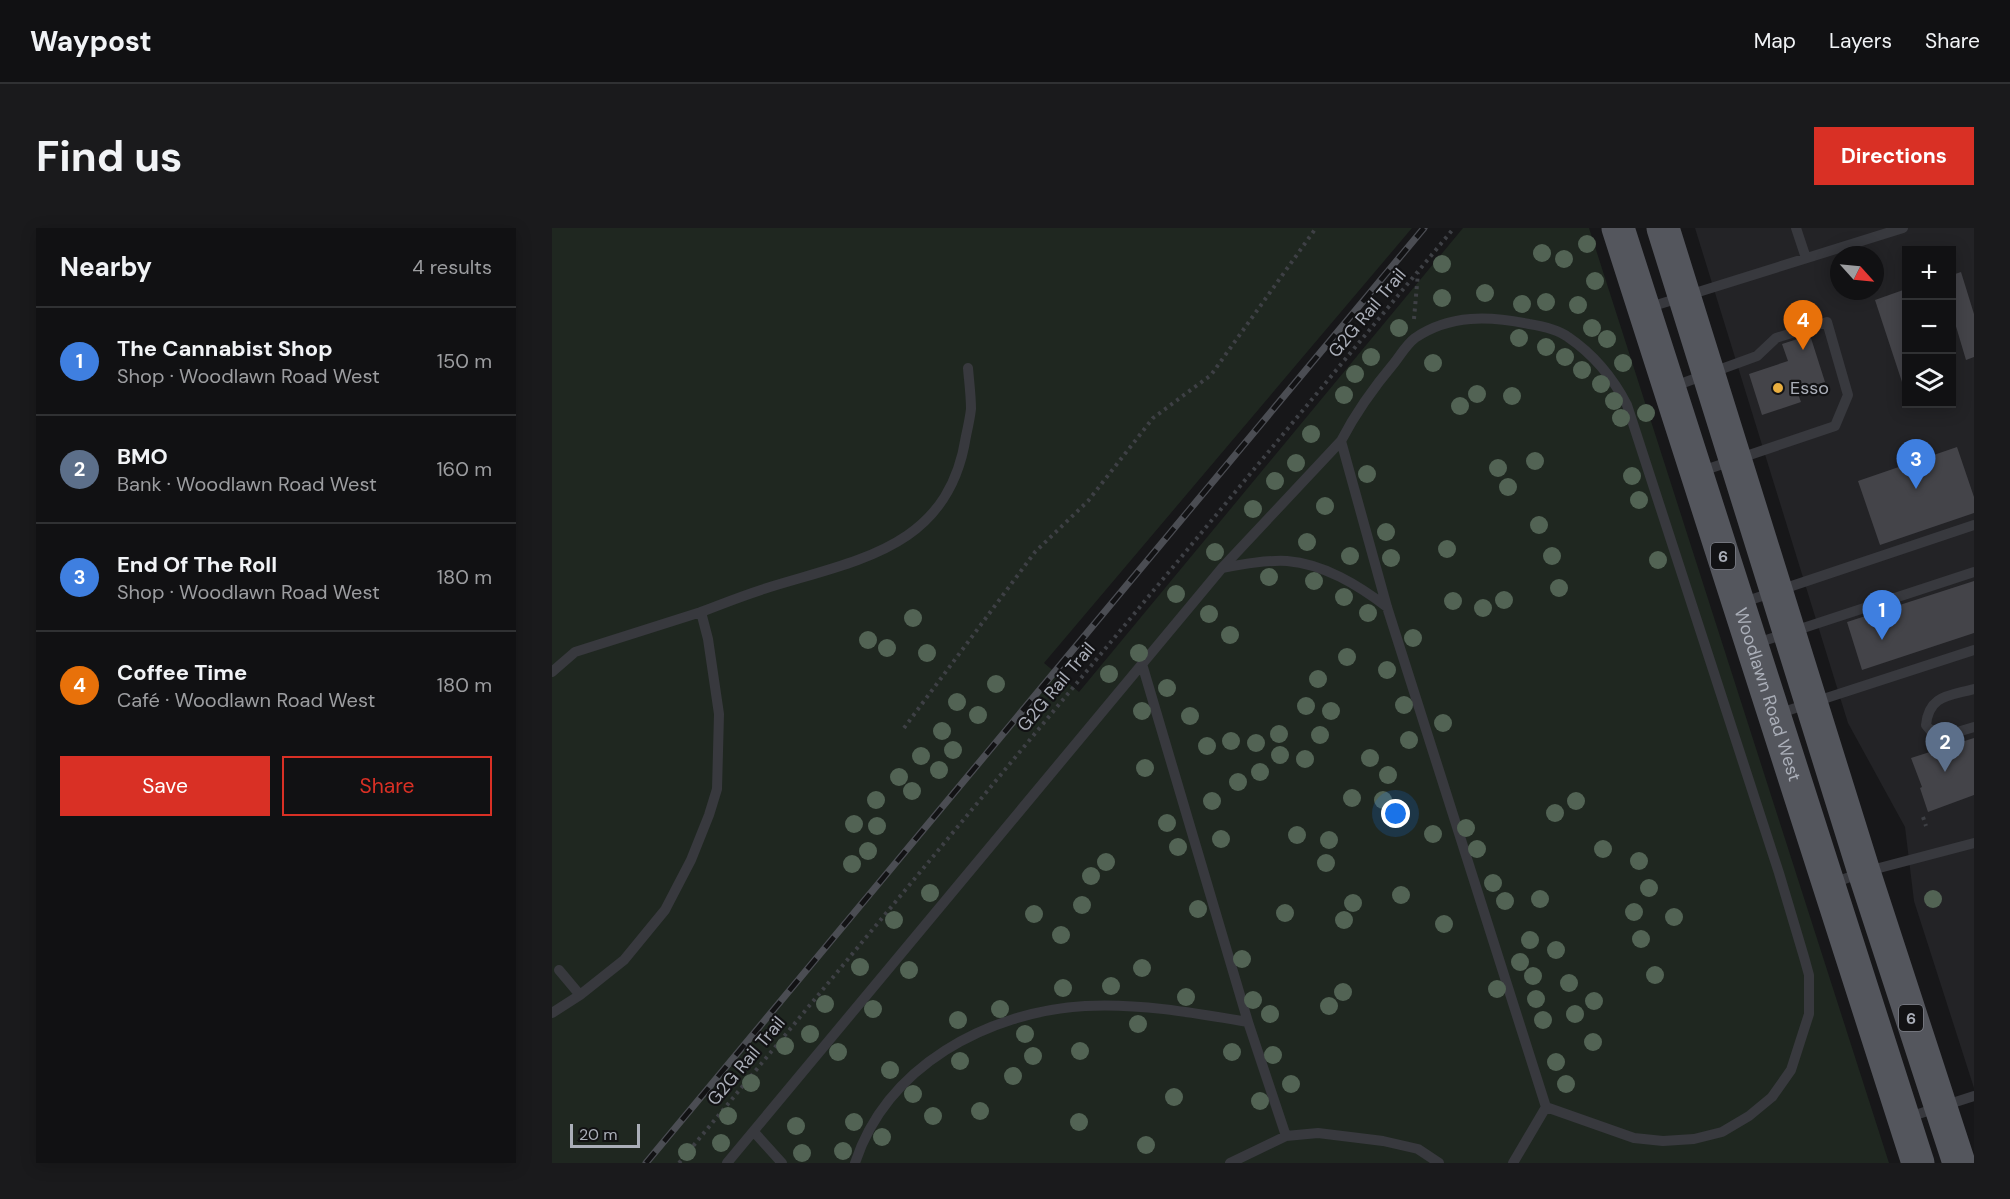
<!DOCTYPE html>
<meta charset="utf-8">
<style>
body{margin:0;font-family:"DM Sans",sans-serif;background:#1a1a1c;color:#f1f3f6}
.controls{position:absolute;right:18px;top:18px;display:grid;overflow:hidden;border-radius:0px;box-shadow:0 3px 15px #0003}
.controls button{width:54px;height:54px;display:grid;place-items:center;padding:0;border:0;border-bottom:2px solid #303133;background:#111113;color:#f1f3f6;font:30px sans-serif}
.compass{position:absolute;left:1278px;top:18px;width:54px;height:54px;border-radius:50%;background:#111113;box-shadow:0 3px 15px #0003;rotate:117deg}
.scale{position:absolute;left:18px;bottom:15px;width:70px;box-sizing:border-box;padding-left:6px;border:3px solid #aaaeb8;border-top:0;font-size:16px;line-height:21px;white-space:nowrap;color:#aaaeb8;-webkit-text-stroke:4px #121214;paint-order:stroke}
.you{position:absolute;left:844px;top:586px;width:21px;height:21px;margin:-15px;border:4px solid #fff;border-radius:50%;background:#1a73e8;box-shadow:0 0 0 9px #1a73e833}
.badge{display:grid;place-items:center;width:39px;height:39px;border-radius:50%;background:#d93025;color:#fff;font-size:20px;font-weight:700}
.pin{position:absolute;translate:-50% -50px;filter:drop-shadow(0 2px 3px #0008)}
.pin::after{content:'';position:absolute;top:32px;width:21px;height:18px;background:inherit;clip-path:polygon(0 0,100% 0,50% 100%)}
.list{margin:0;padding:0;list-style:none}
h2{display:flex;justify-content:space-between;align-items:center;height:78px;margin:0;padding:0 24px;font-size:26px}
h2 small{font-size:20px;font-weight:400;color:#9c9da0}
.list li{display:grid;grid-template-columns:39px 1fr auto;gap:18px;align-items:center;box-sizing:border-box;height:108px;padding:0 24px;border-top:2px solid #303133}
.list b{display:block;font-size:22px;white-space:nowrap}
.list p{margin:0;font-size:20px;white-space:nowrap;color:#9c9da0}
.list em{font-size:20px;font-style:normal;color:#9c9da0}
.actions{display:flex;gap:12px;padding:18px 24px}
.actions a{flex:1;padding:14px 0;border:2px solid #d93025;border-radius:0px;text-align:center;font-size:21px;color:#d93025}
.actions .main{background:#d93025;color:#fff}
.icon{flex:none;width:33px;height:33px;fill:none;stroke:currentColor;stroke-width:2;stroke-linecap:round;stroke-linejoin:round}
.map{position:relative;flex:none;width:1422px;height:935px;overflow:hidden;border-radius:0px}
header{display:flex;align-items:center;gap:36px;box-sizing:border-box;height:84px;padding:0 30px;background:#111113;border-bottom:2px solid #303133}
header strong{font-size:28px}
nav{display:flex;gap:33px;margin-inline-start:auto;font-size:21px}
.intro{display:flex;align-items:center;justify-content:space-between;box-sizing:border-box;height:144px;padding:0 36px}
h1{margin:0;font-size:42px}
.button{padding:15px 27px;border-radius:0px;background:#d93025;color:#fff;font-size:21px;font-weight:700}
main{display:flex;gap:36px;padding:0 36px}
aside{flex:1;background:#111113;border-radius:0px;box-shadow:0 3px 15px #0003}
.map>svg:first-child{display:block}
.built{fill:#232326;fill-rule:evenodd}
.green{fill:#1f2720}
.building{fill:#444449}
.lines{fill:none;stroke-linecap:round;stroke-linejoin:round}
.path{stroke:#3e4045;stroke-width:4;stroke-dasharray:3 4.5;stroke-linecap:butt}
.lane{stroke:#38393e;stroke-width:10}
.primary{stroke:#54565d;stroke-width:33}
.rail-casing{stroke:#4b4d53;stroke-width:7}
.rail{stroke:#121214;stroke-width:4.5;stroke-dasharray:14;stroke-linecap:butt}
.tree{fill:#526354}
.poi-dot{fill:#e9ae3f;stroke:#121214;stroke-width:2}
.labels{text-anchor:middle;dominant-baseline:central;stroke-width:4.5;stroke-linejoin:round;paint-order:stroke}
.shield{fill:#121214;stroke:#7c7f87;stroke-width:1.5}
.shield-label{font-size:16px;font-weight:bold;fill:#aaaeb8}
.street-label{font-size:18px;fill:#aaaeb8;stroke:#121214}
.poi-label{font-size:18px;fill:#aaaeb8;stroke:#121214;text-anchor:start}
</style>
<header>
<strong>Waypost</strong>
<nav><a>Map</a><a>Layers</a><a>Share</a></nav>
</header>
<div class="intro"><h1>Find us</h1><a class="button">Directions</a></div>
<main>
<aside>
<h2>Nearby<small>4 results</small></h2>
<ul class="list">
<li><span class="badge" style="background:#3f7fe0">1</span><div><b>The Cannabist Shop</b><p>Shop · Woodlawn Road West</p></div><em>150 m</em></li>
<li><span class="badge" style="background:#5c6f8a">2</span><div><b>BMO</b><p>Bank · Woodlawn Road West</p></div><em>160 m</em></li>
<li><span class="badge" style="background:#3f7fe0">3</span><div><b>End Of The Roll</b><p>Shop · Woodlawn Road West</p></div><em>180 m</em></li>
<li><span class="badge" style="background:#e8710a">4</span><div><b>Coffee Time</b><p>Café · Woodlawn Road West</p></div><em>180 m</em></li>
</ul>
<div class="actions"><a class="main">Save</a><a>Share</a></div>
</aside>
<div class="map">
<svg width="1422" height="935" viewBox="0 0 1422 935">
<rect width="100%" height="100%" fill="#171719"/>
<!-- built -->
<path class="built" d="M1143,0H1422V860L1362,673L1353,599L1296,495ZM1354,22H1400V176H1354ZM1287,27H1323V63H1287Z"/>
<!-- green -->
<path class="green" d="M0,0H860L492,435L527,464L911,0H1037L1337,935H0Z"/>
<!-- building -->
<path class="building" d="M1409,44L1422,86V129L1414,132L1400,85V47Z
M1354,61V84L1352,85L1354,94V152L1350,154L1323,72Z
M1258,107L1273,154L1245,163L1249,174L1210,187L1197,146L1236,133L1230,116Z
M1405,219L1422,269V285L1328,317L1306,253Z
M1422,353V405L1310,442L1295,394Z
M1422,510V567L1376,584L1368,560L1370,559L1359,530Z"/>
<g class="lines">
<!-- path -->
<path class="path" d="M862,91L866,45
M352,500L483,324L536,273L601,190L659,147L764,0
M1371,589L1374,598
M127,935L902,0"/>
<!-- lane -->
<path class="lane" d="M1244,0L1254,30
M1095,80L1351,0
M1120,159L1205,128L1224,110L1275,94L1296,167L1283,198L1147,244
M789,213L835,379L994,879L961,935
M670,340C692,336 714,332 735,333C772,336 806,357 835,379
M1189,375L1422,297
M1202,416L1422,344
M590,436L696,794L734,908L678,935
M0,444L23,424L149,384
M1422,461C1397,468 1377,467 1374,497L1379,503L1392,508L1422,499
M1225,486L1422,422
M1281,655L1312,644L1422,615
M7,742L28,767
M0,785L28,767L72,732L113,682L139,632L157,587L165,561L167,486L156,411L149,384C172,375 195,366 218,359C309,331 397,319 414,208C416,199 418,190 419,181C419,167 417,153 416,140
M1354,890L1422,868
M202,904L230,935
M734,908L766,905L831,913L866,921L887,935
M175,935L670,340L789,213C804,184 822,159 843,134C849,126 855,116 863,110C898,86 938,88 977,96C990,98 1005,101 1016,109C1041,126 1061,150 1075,177L1227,645L1252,729L1257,747V786L1239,842L1220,869L1197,888L1170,904L1142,911L1111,913L1082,910L994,879
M303,935C335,838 435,784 533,778C587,775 643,785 696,794"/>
<!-- primary -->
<g class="primary">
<path id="s1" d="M1066,0L1366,935"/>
<path d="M1111,0L1312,644L1407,935"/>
</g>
<!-- rail casing -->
<g class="rail-casing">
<path id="rail" d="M94,935L872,0"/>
</g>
<!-- rail -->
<use href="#rail" class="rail"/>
</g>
<!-- trees -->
<g class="tree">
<circle cx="1035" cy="16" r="9"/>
<circle cx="990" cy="25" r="9"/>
<circle cx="1012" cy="31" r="9"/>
<circle cx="890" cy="36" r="9"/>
<circle cx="1043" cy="53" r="9"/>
<circle cx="933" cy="65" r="9"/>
<circle cx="890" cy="70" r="9"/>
<circle cx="994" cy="74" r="9"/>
<circle cx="970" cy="76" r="9"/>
<circle cx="1026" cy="77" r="9"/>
<circle cx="847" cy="100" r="9"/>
<circle cx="1040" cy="100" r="9"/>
<circle cx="967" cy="110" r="9"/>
<circle cx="1055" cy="111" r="9"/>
<circle cx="994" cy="119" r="9"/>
<circle cx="819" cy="129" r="9"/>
<circle cx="1013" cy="129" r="9"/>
<circle cx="881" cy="135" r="9"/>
<circle cx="1071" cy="135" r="9"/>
<circle cx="1030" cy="142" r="9"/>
<circle cx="803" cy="146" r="9"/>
<circle cx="1049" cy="156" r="9"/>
<circle cx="925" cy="166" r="9"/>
<circle cx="792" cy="167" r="9"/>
<circle cx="960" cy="168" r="9"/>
<circle cx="1062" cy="173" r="9"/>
<circle cx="908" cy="178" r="9"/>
<circle cx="1094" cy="185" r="9"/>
<circle cx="1069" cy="190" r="9"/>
<circle cx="759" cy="206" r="9"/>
<circle cx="983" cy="233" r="9"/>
<circle cx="744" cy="235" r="9"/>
<circle cx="946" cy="240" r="9"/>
<circle cx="815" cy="246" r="9"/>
<circle cx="1080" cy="248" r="9"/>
<circle cx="723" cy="253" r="9"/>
<circle cx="956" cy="259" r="9"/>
<circle cx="1087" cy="272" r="9"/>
<circle cx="773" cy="278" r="9"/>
<circle cx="701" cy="281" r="9"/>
<circle cx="987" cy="297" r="9"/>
<circle cx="834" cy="304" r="9"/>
<circle cx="755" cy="314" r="9"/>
<circle cx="895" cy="321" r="9"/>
<circle cx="663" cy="324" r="9"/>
<circle cx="798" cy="328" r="9"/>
<circle cx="1000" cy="328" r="9"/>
<circle cx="839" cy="330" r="9"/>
<circle cx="1106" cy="332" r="9"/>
<circle cx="717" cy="349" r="9"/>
<circle cx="762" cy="353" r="9"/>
<circle cx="1007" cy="360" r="9"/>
<circle cx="624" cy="366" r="9"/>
<circle cx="792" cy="369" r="9"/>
<circle cx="952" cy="372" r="9"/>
<circle cx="901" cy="373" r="9"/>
<circle cx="931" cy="380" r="9"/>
<circle cx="816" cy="385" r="9"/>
<circle cx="657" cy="386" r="9"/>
<circle cx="361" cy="390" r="9"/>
<circle cx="678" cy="407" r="9"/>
<circle cx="861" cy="410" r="9"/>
<circle cx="316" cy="412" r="9"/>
<circle cx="335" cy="420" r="9"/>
<circle cx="375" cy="425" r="9"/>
<circle cx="587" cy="425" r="9"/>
<circle cx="795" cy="429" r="9"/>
<circle cx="835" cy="442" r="9"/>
<circle cx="557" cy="446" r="9"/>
<circle cx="766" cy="451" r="9"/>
<circle cx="444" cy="456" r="9"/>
<circle cx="615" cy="460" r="9"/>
<circle cx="405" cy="474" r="9"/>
<circle cx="852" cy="477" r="9"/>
<circle cx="754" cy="478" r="9"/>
<circle cx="590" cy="483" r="9"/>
<circle cx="779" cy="483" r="9"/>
<circle cx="426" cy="487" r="9"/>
<circle cx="638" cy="488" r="9"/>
<circle cx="891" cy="495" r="9"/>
<circle cx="390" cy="503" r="9"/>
<circle cx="727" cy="506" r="9"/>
<circle cx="768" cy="507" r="9"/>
<circle cx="857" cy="512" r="9"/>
<circle cx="679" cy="513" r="9"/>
<circle cx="704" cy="515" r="9"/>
<circle cx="655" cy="518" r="9"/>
<circle cx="401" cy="522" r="9"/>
<circle cx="728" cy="527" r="9"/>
<circle cx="369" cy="528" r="9"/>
<circle cx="818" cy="530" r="9"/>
<circle cx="753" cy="531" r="9"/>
<circle cx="593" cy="540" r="9"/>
<circle cx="387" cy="542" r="9"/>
<circle cx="708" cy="544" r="9"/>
<circle cx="836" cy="547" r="9"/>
<circle cx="347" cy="549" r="9"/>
<circle cx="686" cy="554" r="9"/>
<circle cx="360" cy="563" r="9"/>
<circle cx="800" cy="570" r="9"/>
<circle cx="324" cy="572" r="9"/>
<circle cx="831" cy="572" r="9"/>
<circle cx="660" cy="573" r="9"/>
<circle cx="1024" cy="573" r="9"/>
<circle cx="1003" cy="585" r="9"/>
<circle cx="615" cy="595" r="9"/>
<circle cx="302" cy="596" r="9"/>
<circle cx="325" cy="598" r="9"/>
<circle cx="914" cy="600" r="9"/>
<circle cx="881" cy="606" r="9"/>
<circle cx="745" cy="607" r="9"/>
<circle cx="669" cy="611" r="9"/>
<circle cx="777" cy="612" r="9"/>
<circle cx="626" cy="619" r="9"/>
<circle cx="925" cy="621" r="9"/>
<circle cx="1051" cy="621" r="9"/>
<circle cx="316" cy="623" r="9"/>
<circle cx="1087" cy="633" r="9"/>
<circle cx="554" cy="634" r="9"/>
<circle cx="774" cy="635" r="9"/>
<circle cx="300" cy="636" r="9"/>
<circle cx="539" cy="648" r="9"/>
<circle cx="941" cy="655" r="9"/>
<circle cx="1097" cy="660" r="9"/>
<circle cx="378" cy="665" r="9"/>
<circle cx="849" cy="667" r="9"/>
<circle cx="988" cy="671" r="9"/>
<circle cx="1381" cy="671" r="9"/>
<circle cx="953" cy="673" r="9"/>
<circle cx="801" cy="675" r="9"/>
<circle cx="530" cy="677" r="9"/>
<circle cx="646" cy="681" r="9"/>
<circle cx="1082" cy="684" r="9"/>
<circle cx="733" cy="685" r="9"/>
<circle cx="482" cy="686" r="9"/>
<circle cx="1122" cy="689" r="9"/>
<circle cx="342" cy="692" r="9"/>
<circle cx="792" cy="692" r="9"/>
<circle cx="892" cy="696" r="9"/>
<circle cx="509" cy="707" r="9"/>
<circle cx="1089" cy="711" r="9"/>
<circle cx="978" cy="712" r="9"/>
<circle cx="1004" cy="722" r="9"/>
<circle cx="690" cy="731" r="9"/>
<circle cx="968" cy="734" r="9"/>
<circle cx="308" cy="739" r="9"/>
<circle cx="590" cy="740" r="9"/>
<circle cx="357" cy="742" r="9"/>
<circle cx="1103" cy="747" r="9"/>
<circle cx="981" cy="748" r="9"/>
<circle cx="1017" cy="755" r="9"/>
<circle cx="559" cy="758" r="9"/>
<circle cx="511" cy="760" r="9"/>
<circle cx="945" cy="761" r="9"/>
<circle cx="791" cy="764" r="9"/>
<circle cx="634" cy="769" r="9"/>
<circle cx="984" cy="771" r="9"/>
<circle cx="701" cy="772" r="9"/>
<circle cx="1042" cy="773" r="9"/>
<circle cx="273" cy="776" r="9"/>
<circle cx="777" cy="778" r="9"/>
<circle cx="321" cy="781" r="9"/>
<circle cx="448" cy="781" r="9"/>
<circle cx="718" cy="786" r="9"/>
<circle cx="1023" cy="786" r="9"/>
<circle cx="406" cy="792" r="9"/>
<circle cx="991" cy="792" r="9"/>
<circle cx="586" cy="796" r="9"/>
<circle cx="258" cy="806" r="9"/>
<circle cx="473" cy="806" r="9"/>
<circle cx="1041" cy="814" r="9"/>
<circle cx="233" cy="818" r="9"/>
<circle cx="528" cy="823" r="9"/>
<circle cx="286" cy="824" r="9"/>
<circle cx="680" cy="824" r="9"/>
<circle cx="721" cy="827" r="9"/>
<circle cx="481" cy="828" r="9"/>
<circle cx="408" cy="833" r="9"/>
<circle cx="1004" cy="834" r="9"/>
<circle cx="338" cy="842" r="9"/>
<circle cx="461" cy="848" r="9"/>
<circle cx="199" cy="855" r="9"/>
<circle cx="739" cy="856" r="9"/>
<circle cx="1014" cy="856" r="9"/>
<circle cx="361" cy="866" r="9"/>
<circle cx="622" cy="869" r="9"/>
<circle cx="708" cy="873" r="9"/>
<circle cx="428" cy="883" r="9"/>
<circle cx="176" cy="888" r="9"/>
<circle cx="381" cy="888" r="9"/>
<circle cx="302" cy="894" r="9"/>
<circle cx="527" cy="894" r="9"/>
<circle cx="244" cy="898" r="9"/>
<circle cx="330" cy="909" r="9"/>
<circle cx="169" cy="915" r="9"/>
<circle cx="594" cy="917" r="9"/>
<circle cx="291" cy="923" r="9"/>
<circle cx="135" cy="924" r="9"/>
<circle cx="250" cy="925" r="9"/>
</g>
<!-- markers -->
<circle class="poi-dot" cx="1226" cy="160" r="6"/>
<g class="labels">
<!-- shield labels -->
<g class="shield">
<rect x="1159" y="315" width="24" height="26" rx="4.5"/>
<rect x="1347" y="777" width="24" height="26" rx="4.5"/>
</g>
<g class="shield-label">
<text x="1171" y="328">6</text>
<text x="1359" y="790">6</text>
</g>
<!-- street labels -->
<g class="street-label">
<text transform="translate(815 85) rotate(-50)">G2G Rail Trail</text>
<text transform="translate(504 459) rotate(-50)">G2G Rail Trail</text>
<text stroke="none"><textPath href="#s1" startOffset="490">Woodlawn Road West</textPath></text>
<text transform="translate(194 833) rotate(-50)">G2G Rail Trail</text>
</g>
<!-- poi labels -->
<g class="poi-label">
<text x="1238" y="160">Esso</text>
</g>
</g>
</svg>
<div class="controls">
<button>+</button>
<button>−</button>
<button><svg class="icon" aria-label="layers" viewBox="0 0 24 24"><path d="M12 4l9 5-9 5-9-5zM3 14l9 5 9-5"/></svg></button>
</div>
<svg class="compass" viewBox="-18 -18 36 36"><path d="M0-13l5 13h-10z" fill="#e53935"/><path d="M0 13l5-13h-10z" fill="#9c9da0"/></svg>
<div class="scale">20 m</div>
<div class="you"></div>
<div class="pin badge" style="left:1330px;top:412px;background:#3f7fe0">1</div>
<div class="pin badge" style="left:1393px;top:544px;background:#5c6f8a">2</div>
<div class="pin badge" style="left:1364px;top:261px;background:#3f7fe0">3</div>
<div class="pin badge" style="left:1251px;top:122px;background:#e8710a">4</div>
</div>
</main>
